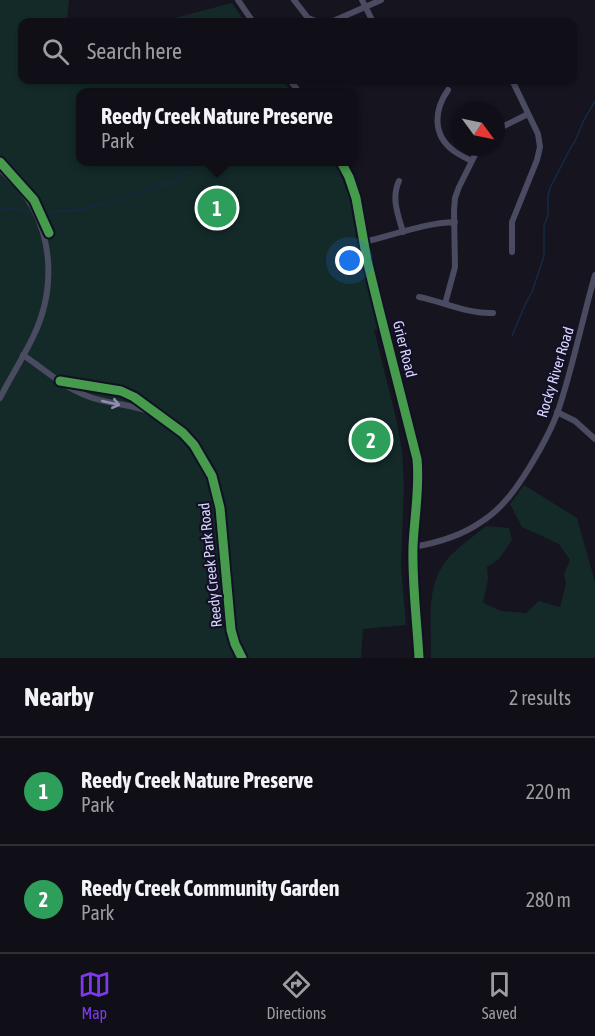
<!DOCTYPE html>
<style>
body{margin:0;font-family:"Asap Condensed",sans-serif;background:#191820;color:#f1f3f6}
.compass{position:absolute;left:451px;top:102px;width:54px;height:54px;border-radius:50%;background:#100f17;box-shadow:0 2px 4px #0004;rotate:123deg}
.you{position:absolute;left:350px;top:261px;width:21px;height:21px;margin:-15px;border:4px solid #fff;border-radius:50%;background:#1a73e8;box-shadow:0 0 0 9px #1a73e833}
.badge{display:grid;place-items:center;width:39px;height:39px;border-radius:50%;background:#7c3aed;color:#fff;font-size:20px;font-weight:700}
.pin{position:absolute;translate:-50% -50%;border:3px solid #fff;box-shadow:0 2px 6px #0006}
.popup{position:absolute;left:76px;top:88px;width:282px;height:78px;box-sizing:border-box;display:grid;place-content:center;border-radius:12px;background:#100f17;filter:drop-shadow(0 2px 4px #0005);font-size:20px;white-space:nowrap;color:#9c9ca1}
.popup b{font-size:22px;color:#f1f3f6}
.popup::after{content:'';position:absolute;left:50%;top:100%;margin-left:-12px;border:12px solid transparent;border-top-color:#100f17}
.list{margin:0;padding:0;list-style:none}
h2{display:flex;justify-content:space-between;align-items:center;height:78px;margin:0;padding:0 24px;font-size:26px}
h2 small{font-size:20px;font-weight:400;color:#9c9ca1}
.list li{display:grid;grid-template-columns:39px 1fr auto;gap:18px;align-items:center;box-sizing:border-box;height:108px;padding:0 24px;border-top:2px solid #302f36}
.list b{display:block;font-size:22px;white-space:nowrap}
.list p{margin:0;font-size:20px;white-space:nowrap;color:#9c9ca1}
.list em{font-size:20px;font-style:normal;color:#9c9ca1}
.icon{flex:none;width:33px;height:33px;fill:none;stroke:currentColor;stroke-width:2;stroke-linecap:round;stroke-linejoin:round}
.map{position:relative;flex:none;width:595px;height:658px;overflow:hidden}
.search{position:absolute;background:#100f17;box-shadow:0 2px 4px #0004;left:18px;right:18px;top:18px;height:66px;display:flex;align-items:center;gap:15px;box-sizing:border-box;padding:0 21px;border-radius:12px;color:#9c9ca1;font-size:22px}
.sheet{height:294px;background:#100f17}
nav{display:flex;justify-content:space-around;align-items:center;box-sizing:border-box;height:84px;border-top:2px solid #302f36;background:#100f17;font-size:16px;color:#9c9ca1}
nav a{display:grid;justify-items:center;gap:3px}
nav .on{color:#7c3aed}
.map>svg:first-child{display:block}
.green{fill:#132a29}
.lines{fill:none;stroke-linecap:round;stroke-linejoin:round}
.stream{stroke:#132a46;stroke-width:1.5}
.minor{stroke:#4a4a60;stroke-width:6}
.cycleway-casing{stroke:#121024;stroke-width:13}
.cycleway{stroke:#469c4c;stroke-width:9}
.oneway{stroke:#9090ae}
.labels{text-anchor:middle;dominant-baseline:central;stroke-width:4.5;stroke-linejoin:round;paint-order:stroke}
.street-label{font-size:15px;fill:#d7d5fc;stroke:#121024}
</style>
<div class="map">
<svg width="595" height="658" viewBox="0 0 595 658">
<rect width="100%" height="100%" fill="#16141f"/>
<!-- green -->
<path class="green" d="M0,0H69L67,22H22V80H283L291,92H80V162H334L343,180L350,199L361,261L378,329L374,330L396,418L402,451L404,485L401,566L406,625L363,629L361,658H0Z
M232,3L245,22H159Z
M524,485L577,518L595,582V658H431C432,623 424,584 450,556C461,545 474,536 486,526L509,528L512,540L499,559L487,567L488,579L483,603L501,611L526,613L539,601L560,607L566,584L564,574L570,560L559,544L522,527L510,504Z"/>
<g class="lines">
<!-- stream -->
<path class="stream" d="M0,208L14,209L30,212
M43,215L59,211H73L114,201L148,189L171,183L201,162
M512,336L525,305L532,292L544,256V226L548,215V196L550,188L570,149L575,141L584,120L595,101"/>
<!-- minor -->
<path class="minor" d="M238,0L253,22
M294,0L308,18L318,22
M362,0L373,22
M331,22L381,0
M290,80L299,92
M448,90C434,110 432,135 454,151C459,155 466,158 472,161
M496,130L528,114
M341,162L349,177L356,198L367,260L379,309L417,459C420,489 414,518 413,547C412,584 417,621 419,658
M0,169C12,181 25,192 33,208C54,248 53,296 33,337C23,358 10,378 0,398
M399,181C391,198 398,215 403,232
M364,242C394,235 424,223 455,222
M512,252V222L537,160L540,147L538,134L512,80
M419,297C444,302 468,314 493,313
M445,304L455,267L454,211L455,198L459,187L479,147
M23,355C44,369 63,387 87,396C107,404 130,404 151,412
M60,381L121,391L134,397L183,433L194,445L212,476L220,508L231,630L235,644L242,658
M557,412L575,421L595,439
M413,547C437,543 461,536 481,522C502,509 516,489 529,468C540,450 551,431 558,411C573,367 582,320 595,275"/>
<!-- cycleway casing -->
<g class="cycleway-casing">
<path id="cycleway" d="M0,162L34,200L49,233
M341,162L349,177L356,198L367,260L379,309L417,459C420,489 414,518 413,547C412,584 417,621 419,658
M60,381L121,391L134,397L183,433L194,445L212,476L220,508L231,630L235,644L242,658"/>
</g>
<!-- cycleway -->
<use href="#cycleway" class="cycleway"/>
</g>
<!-- one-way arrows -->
<defs><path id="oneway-shaft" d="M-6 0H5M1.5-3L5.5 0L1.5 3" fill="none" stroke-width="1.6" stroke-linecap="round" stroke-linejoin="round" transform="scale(1.5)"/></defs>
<use class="oneway" href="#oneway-shaft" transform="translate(111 403) rotate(13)"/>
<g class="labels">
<!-- street labels -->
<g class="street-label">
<text transform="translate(405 349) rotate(76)">Grier Road</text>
<text transform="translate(555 372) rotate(-73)">Rocky River Road</text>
<text transform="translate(210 565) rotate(-96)">Reedy Creek Park Road</text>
</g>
</g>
</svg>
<svg class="compass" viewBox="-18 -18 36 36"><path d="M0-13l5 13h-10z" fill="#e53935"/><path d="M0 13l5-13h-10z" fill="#9c9ca1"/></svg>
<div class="you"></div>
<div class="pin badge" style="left:217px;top:208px;background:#2e9e5b">1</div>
<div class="popup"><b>Reedy Creek Nature Preserve</b>Park</div>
<div class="pin badge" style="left:371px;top:440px;background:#2e9e5b">2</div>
<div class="search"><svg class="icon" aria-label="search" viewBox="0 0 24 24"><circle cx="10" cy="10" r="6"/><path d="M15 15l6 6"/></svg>Search here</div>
</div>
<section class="sheet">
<h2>Nearby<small>2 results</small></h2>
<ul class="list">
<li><span class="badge" style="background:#2e9e5b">1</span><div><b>Reedy Creek Nature Preserve</b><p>Park</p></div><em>220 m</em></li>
<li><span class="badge" style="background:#2e9e5b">2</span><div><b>Reedy Creek Community Garden</b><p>Park</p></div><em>280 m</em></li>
</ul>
</section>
<nav>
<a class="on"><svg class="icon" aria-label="map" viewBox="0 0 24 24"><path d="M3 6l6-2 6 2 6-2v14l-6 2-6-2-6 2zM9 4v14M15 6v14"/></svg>Map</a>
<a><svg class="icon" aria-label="directions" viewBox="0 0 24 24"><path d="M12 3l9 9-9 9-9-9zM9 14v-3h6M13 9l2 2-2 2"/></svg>Directions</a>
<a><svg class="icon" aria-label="saved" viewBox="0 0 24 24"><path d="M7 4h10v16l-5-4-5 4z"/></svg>Saved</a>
</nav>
